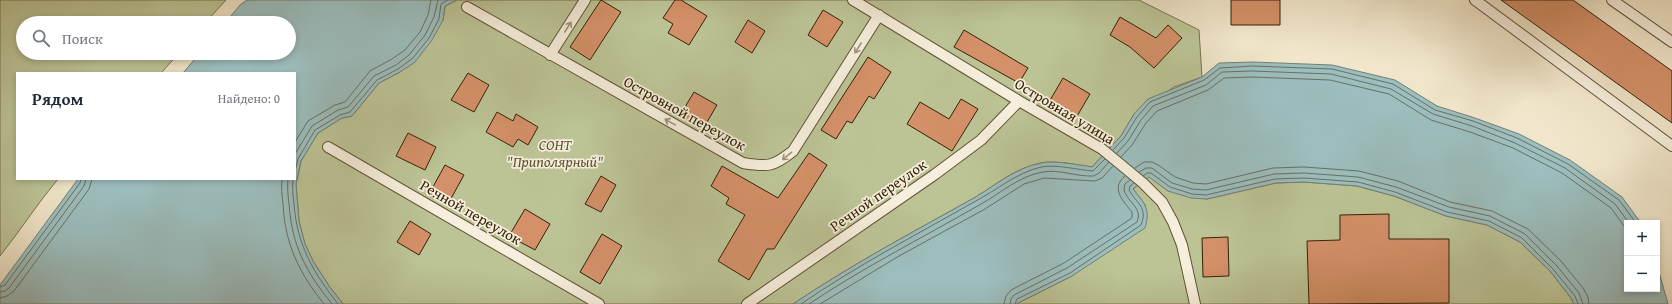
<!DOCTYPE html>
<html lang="ru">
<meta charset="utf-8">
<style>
body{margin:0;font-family:"Gentium Book Plus",serif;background:#f6f6f7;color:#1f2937}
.controls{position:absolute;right:12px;bottom:12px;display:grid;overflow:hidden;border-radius:0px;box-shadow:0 2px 6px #0003}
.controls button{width:36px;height:36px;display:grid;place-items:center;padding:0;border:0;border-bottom:1px solid #e0e1e3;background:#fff;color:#1f2937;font:20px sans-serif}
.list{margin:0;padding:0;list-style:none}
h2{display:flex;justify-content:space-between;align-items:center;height:52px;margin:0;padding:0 16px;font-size:17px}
h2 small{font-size:13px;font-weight:400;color:#747a83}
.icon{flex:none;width:22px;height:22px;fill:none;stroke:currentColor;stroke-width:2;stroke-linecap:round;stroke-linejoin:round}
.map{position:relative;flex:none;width:1672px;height:304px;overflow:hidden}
.search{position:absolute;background:#fff;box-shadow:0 2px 6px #0003;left:16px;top:16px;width:280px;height:44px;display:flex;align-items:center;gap:10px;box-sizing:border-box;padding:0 14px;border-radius:22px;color:#747a83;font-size:15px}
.panel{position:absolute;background:#fff;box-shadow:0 2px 6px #0003;left:16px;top:72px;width:280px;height:108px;border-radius:0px}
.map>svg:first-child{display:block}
.green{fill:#bcc496;stroke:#78734e}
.water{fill:#9cbebe;stroke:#728074}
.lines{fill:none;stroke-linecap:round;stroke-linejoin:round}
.shore{stroke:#687062;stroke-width:1}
.building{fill:#d49069;stroke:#342205}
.service-casing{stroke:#635336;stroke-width:12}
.service{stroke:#f6efdd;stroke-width:10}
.oneway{stroke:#9f937c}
.labels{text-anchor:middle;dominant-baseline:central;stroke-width:3.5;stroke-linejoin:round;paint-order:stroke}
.street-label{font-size:15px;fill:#342205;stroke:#f6efdd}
.park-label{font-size:15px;font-style:italic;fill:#5d5330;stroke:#f6efdd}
</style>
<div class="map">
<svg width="1672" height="304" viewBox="0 0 1672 304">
<rect width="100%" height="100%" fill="#f1e6cb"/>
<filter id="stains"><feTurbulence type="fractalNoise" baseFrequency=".005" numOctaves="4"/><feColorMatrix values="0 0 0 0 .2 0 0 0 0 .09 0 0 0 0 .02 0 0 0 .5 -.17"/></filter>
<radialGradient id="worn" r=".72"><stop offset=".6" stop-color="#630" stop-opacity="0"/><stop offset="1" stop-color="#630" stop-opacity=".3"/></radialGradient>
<!-- green -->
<path class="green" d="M0,0H226L205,23H23V53H179L161,73H17V179H58C37,204 20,231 0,256Z
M457,0H1139L1199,30L1202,77L1174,87L1134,114L1121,136L1092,167C1079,165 1054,160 1041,163C1015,168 996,185 974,198C913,232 851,265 793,304H343L329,286L313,261L305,244L299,221L296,184L301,161L318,133L342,118L352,116L379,83L400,72L443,20L445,6Z
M1149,176L1168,191L1207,199L1276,183L1304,182L1357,186L1394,196L1446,216L1487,225L1520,242L1550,271L1571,298L1574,304H1016L1072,276L1146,206L1133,189Z"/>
<!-- water -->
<path class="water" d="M247,0H457L445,6L443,20L432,40L415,62L400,72L379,83L352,116L342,118L318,133L301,161L296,184L299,221L305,244L313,261L329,286L343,304H0V285L78,179H295V73H183L200,53H289V23H225L240,5Z
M1252,62L1332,65L1395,80L1437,106L1475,118L1519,134L1570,160L1622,197L1641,223H1627V289H1657V265L1668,304H1574L1571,298L1550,271L1520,242L1487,225L1446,216L1394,196L1357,186L1304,182L1276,183L1207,199L1191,198L1168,191L1149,177L1133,189C1144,203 1151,208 1145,228L1072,276L1016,304H793C851,265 913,232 974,198C996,185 1015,168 1041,163C1054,160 1079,165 1092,167L1121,136L1134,114L1148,99L1202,77L1219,63Z"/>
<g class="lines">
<!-- shore -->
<path class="shore" d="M295,142L308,121L335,105L345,102L370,71L392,59L405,50L420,32L428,15L431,0
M1113,150L1124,138L1137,117L1150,102L1204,80L1220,68L1252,66L1332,69L1393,84L1435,110L1473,121L1517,138L1568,164L1619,200L1636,223
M1117,153L1128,141L1141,120L1153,106L1206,85L1222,72L1252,71L1331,74L1391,89L1433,114L1472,126L1515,143L1565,168L1615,204L1629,223
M295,154L312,126L338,110L348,107L374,76L396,65L409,55L425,35L434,17L438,0
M1121,157L1132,145L1146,123L1157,111L1208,90L1224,78L1252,77L1330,80L1389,94L1431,120L1470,132L1513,148L1562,173L1611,208L1627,230
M1135,168L1144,162H1152L1158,165L1175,177L1193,183L1206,184L1273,168L1304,167L1359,171L1398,181L1450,202L1492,211L1528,229L1561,261L1583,288L1588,297L1589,304
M295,171L298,159L315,130L340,115L350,112L377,80L398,69L413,58L429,38L439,19L441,4L448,0
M1139,172L1146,168H1152L1172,183L1192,189L1206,190L1274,174L1304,173L1358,177L1396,187L1449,207L1490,216L1525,234L1557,266L1579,293L1583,304
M1143,176L1147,173H1151L1170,187L1192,194L1206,195L1275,179L1304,178L1358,182L1395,192L1447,212L1489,221L1522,238L1553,269L1575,296L1578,304
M282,179C281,187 282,196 283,204C285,244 299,273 324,304
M288,179C287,187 288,196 289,204C292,246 306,272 332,304
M293,179C292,187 293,196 294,204C297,245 313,272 338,304
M0,287L5,285L80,183L81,179
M0,292L5,291L9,288L84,186L86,179
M0,298L7,296L14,291L89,189L92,179
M801,304C856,266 916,235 974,202C997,190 1016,173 1041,167C1057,164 1078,170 1093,171L1105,159
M809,304C864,267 924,237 981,204C1001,193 1019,176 1043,172C1059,169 1077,177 1094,176L1099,173L1109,162
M820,304L899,256L985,209L1024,184L1044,178L1095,181L1102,178L1113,166
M1004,304L1006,296L1011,290L1064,263L1132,218V212C1123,201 1110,188 1125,176
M1010,304L1011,299L1014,295L1067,268L1137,222C1143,208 1128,203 1124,190L1125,184L1130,180
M1015,304L1017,299L1070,273L1141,225C1148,207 1137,204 1129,190L1130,186L1134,183"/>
</g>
<!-- building -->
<path class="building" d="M601,0L621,12L590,60L570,47Z
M675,0H681L707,16L689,45L668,33L673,24L663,18Z
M1231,0H1280V25H1231Z
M1501,0H1573L1672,71V123Z
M823,10L843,22L827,47L808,35Z
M1120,17L1156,38L1168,25L1182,38L1154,68L1130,47L1110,35Z
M748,20L765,31L752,53L735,42Z
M964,30L1028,68L1019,83L954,47Z
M868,57L891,72L874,99L869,96L852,123L847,121L836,139L821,130Z
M468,73L489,85L474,112L451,100Z
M1063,78L1090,94L1076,118L1049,102Z
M694,92L717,105L703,129L683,118L688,109L685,107Z
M961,99L978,109L952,151L907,124L920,102L949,119Z
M497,112L513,121L516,114L538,127L528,145L518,139L513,147L486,132Z
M408,133L436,147L425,170L396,156Z
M809,153L827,165L774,249H767L749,280L718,261L745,215L726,204L729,198L711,186L722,166L778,198Z
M445,165L464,175L448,204L429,194Z
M601,176L616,185L601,212L585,204Z
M525,209L550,224L535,250L509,236Z
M1389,214V239H1449V303L1309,304L1307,241L1340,240V215Z
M410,221L431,234L419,255L397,242Z
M602,234L622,246L600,284L580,272Z
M1228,237L1229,276L1203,277L1202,238Z"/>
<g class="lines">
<!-- service casing -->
<g class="service-casing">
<path id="service" d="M853,0L1019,101L1102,149L1143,183L1162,202L1173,222L1182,245L1195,304
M1475,0L1672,146
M1612,0L1672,42
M467,7L743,163C768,167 773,167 793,151L879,15
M550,55L585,0
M328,147L599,304
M747,304L934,175L981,140L1019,101"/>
</g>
<!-- service -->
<use href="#service" class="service"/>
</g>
<!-- one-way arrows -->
<defs><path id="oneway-shaft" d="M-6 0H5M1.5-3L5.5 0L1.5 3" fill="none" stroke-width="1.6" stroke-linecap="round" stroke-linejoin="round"/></defs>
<g class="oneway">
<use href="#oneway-shaft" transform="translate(568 27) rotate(-57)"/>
<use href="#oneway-shaft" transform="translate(858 48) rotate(122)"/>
<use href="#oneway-shaft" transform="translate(670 122) rotate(-151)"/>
<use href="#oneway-shaft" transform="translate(787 156) rotate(141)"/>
</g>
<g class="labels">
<!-- street labels -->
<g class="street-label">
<text transform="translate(1065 111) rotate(31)">Островная улица</text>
<text transform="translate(685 113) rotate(29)">Островной переулок</text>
<text transform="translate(878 195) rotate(-35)">Речной переулок</text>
<text transform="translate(471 212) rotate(30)">Речной переулок</text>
</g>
<!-- park labels -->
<g class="park-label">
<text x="555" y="144">СОНТ<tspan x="555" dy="17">"Приполярный"</tspan></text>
</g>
</g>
<rect width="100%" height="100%" filter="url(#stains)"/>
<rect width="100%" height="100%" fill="url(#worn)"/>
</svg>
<div class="controls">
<button>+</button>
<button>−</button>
</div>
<div class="search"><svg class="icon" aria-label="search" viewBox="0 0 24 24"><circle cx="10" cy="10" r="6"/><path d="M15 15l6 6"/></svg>Поиск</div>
<section class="panel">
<h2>Рядом<small>Найдено: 0</small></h2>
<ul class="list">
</ul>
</section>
</div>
